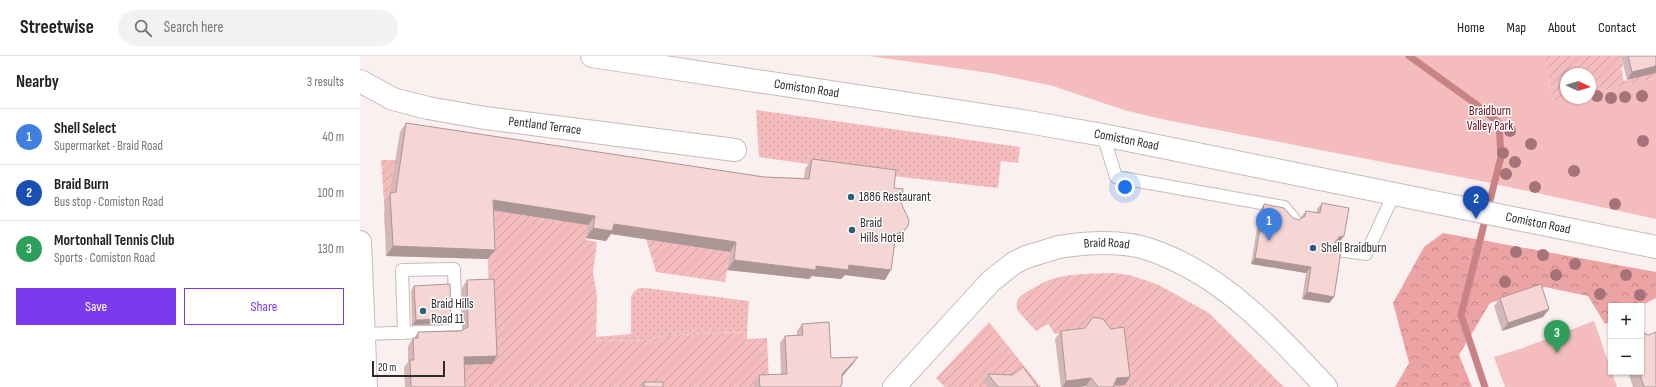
<!DOCTYPE html>
<meta charset="utf-8">
<style>
body{margin:0;font-family:"Sofia Sans Condensed",sans-serif;background:#f2f2f2;color:#222}
.controls{position:absolute;right:12px;bottom:12px;display:grid;overflow:hidden;border-radius:0px;box-shadow:0 1px 3px #0004}
.controls button{width:36px;height:36px;display:grid;place-items:center;padding:0;border:0;border-bottom:1px solid #e0e0e0;background:#fff;color:#222;font:20px sans-serif}
.compass{position:absolute;left:1200px;top:12px;width:36px;height:36px;border-radius:50%;background:#fff;box-shadow:0 1px 3px #0004;rotate:94deg}
.scale{position:absolute;left:12px;bottom:10px;width:73px;box-sizing:border-box;padding-left:4px;border:2px solid #2f2b2b;border-top:0;font-size:11px;line-height:14px;white-space:nowrap;color:#2f2b2b;-webkit-text-stroke:3px #fff;paint-order:stroke}
.you{position:absolute;left:765px;top:131px;width:14px;height:14px;margin:-10px;border:3px solid #fff;border-radius:50%;background:#1a73e8;box-shadow:0 0 0 6px #1a73e833}
.badge{display:grid;place-items:center;width:26px;height:26px;border-radius:50%;background:#7c3aed;color:#fff;font-size:13px;font-weight:700}
.pin{position:absolute;translate:-50% -33px;filter:drop-shadow(0 1px 2px #0008)}
.pin::after{content:'';position:absolute;top:21px;width:14px;height:12px;background:inherit;clip-path:polygon(0 0,100% 0,50% 100%)}
.list{margin:0;padding:0;list-style:none}
h2{display:flex;justify-content:space-between;align-items:center;height:52px;margin:0;padding:0 16px;font-size:17px}
h2 small{font-size:13px;font-weight:400;color:#767676}
.list li{display:grid;grid-template-columns:26px 1fr auto;gap:12px;align-items:center;box-sizing:border-box;height:56px;padding:0 16px;border-top:1px solid #e0e0e0}
.list b{display:block;font-size:15px;white-space:nowrap}
.list p{margin:0;font-size:13px;white-space:nowrap;color:#767676}
.list em{font-size:13px;font-style:normal;color:#767676}
.actions{display:flex;gap:8px;padding:12px 16px}
.actions a{flex:1;padding:9px 0;border:1px solid #7c3aed;border-radius:0px;text-align:center;font-size:14px;color:#7c3aed}
.actions .main{background:#7c3aed;color:#fff}
.icon{flex:none;width:22px;height:22px;fill:none;stroke:currentColor;stroke-width:2;stroke-linecap:round;stroke-linejoin:round}
.map{position:relative;flex:none;width:1296px;height:331px;overflow:hidden}
header{display:flex;align-items:center;gap:24px;box-sizing:border-box;height:56px;padding:0 20px;background:#fff;border-bottom:1px solid #e0e0e0}
header strong{font-size:19px}
nav{display:flex;gap:22px;margin-inline-start:auto;font-size:14px}
.search{width:280px;height:36px;background:#f2f2f2;display:flex;align-items:center;gap:10px;box-sizing:border-box;padding:0 14px;border-radius:22px;color:#767676;font-size:15px}
main{display:flex}
aside{flex:1;background:#fff}
.map>svg:first-child{display:block}
.grass{fill:url(#grass-dots)}
.forest{fill:url(#forest-crowns)}
.park{fill:#f4bcbc}
.garden{fill:url(#garden-furrows)}
.lines{fill:none;stroke-linecap:round;stroke-linejoin:round}
.stream{stroke:#c98384;stroke-width:7}
.lane-casing{stroke:#c5bbba;stroke-width:14}
.street-casing{stroke:#c5bbba;stroke-width:24}
.secondary-casing{stroke:#c5bbba;stroke-width:24}
.primary-casing{stroke:#c5bbba;stroke-width:24}
.lane{stroke:#fff;stroke-width:12}
.street{stroke:#fff;stroke-width:22}
.secondary{stroke:#fff;stroke-width:22}
.primary{stroke:#fff;stroke-width:22}
.tree{fill:#a7737b}
.wall{fill:#d3b8b7}
.shaded-wall{fill:#ac9695}
.building{fill:#f5d6d5;stroke:#ac9695}
.poi-dot{fill:#26617a;stroke:#fff;stroke-width:1.5}
.labels{text-anchor:middle;dominant-baseline:central;stroke-width:3;stroke-linejoin:round;paint-order:stroke}
.street-label{font-size:13px;fill:#2f2b2b;stroke:#fff}
.park-label{font-size:13px;fill:#630d1b;stroke:#fff}
.poi-label{font-size:13px;fill:#2f2b2b;stroke:#fff;text-anchor:start}
</style>
<header>
<strong>Streetwise</strong>
<div class="search"><svg class="icon" aria-label="search" viewBox="0 0 24 24"><circle cx="10" cy="10" r="6"/><path d="M15 15l6 6"/></svg>Search here</div>
<nav><a>Home</a><a>Map</a><a>About</a><a>Contact</a></nav>
</header>
<main>
<aside>
<h2>Nearby<small>3 results</small></h2>
<ul class="list">
<li><span class="badge" style="background:#3f7fe0">1</span><div><b>Shell Select</b><p>Supermarket · Braid Road</p></div><em>40 m</em></li>
<li><span class="badge" style="background:#1a4fb4">2</span><div><b>Braid Burn</b><p>Bus stop · Comiston Road</p></div><em>100 m</em></li>
<li><span class="badge" style="background:#2e9e5b">3</span><div><b>Mortonhall Tennis Club</b><p>Sports · Comiston Road</p></div><em>130 m</em></li>
</ul>
<div class="actions"><a class="main">Save</a><a>Share</a></div>
</aside>
<div class="map">
<svg width="1296" height="331" viewBox="0 0 1296 331">
<defs>
<pattern id="grass-dots" width="8" height="8" patternUnits="userSpaceOnUse"><rect width="8" height="8" fill="#f4bcbc"/><path d="M2 2h.1M6 6h.1" fill="none" stroke="#d2a2a2" stroke-width="1.8" stroke-linecap="round"/></pattern>
<pattern id="forest-crowns" width="20" height="18" patternUnits="userSpaceOnUse"><rect width="20" height="18" fill="#eca3a3"/><path d="M2 6a3 3 0 1 1 6 0M12 15a3 3 0 1 1 6 0" fill="none" stroke="#c08585"/></pattern>
<pattern id="garden-furrows" width="10" height="10" patternUnits="userSpaceOnUse"><rect width="10" height="10" fill="#f4bcbc"/><path d="M-1 1l2-2M0 10L10 0M9 11l2-2" fill="none" stroke="#d2a2a2"/></pattern>
</defs>
<rect width="100%" height="100%" fill="#fbf0f0"/>
<!-- grass -->
<path class="grass" d="M396,54L660,91L658,107L641,105L638,132L541,121L399,101Z
M279,232H285L389,245L387,276L310,279L287,284L235,285L236,281L271,278V241L273,237Z"/>
<!-- forest -->
<path class="forest" d="M1083,177L1296,216V242L1280,250H1251V265L1245,268L1228,240L1185,231L1130,247L1099,299L1112,331H1035L1049,307L1033,247L1064,191Z"/>
<!-- park -->
<path class="park" d="M509,0H1185L1193,45L1206,42H1230V37L1296,22V163L1126,126L806,64L764,54L693,30L630,17Z
M1234,265L1257,331H1145L1134,301L1163,292Z"/>
<!-- garden -->
<path class="garden" d="M1185,0H1261L1263,11L1261,12L1264,25L1286,19L1292,8L1294,17H1296V22L1230,37V18H1206V42L1193,45Z
M21,104H36L124,153L199,165L231,153L226,184L237,186L233,216L237,240L236,285L287,284L310,279L387,276V283L407,282L409,326L394,327V331H99L81,310L132,308L127,182L109,180L25,177L24,157H34L30,146H24Z
M290,162L352,171L348,193L370,196L365,226L296,216L286,183Z
M753,217L769,219L797,228L849,257L924,331H749L765,328L726,270L722,275L695,278L688,268L676,275L658,255C653,244 661,239 670,234C676,231 682,227 689,224C709,217 732,218 753,217Z
M629,266L681,331H585L576,322Z"/>
<g class="lines">
<!-- stream -->
<path class="stream" d="M1049,0L1113,46L1139,67L1141,101L1101,259L1125,331"/>
<!-- lane casing -->
<g class="lane-casing">
<path id="lane" d="M743,79L756,121L924,151L934,163
M978,194L1006,198L1034,138
M4,278L96,275L94,213L42,214L44,277"/>
</g>
<!-- street casing -->
<g class="street-casing">
<g id="street">
<path id="s1" d="M0,25L33,43L68,52L125,62L375,94"/>
<path id="s2" d="M699,191C723,187 746,185 771,189C785,191 798,196 811,202C874,230 920,282 966,331"/>
</g>
</g>
<!-- secondary casing -->
<g class="secondary-casing">
<path id="secondary" d="M0,186L6,331
M534,331L631,225L654,207L666,201L699,191"/>
</g>
<!-- primary casing -->
<g class="primary-casing">
<g id="primary">
<path id="s3" d="M232,0L668,66L743,79L1296,191"/>
</g>
</g>
<!-- lane -->
<use href="#lane" class="lane"/>
<!-- street -->
<use href="#street" class="street"/>
<!-- secondary -->
<use href="#secondary" class="secondary"/>
<!-- primary -->
<use href="#primary" class="primary"/>
</g>
<!-- trees -->
<g class="tree">
<circle cx="1237" cy="40" r="6"/>
<circle cx="1282" cy="40" r="6"/>
<circle cx="1265" cy="41" r="6"/>
<circle cx="1251" cy="42" r="6"/>
<circle cx="1150" cy="75" r="6"/>
<circle cx="1283" cy="85" r="6"/>
<circle cx="1171" cy="88" r="6"/>
<circle cx="1143" cy="97" r="6"/>
<circle cx="1155" cy="106" r="6"/>
<circle cx="1214" cy="115" r="6"/>
<circle cx="1146" cy="118" r="6"/>
<circle cx="1175" cy="131" r="6"/>
<circle cx="1255" cy="148" r="6"/>
<circle cx="1156" cy="196" r="6"/>
<circle cx="1183" cy="199" r="6"/>
<circle cx="1215" cy="208" r="6"/>
<circle cx="1196" cy="219" r="6"/>
<circle cx="1266" cy="219" r="6"/>
<circle cx="1145" cy="226" r="6"/>
<circle cx="1240" cy="238" r="6"/>
<circle cx="1280" cy="239" r="6"/>
</g>
<!-- wall -->
<path class="wall" d="M1261,0H1296L1267,24Z
M46,67L404,121L444,122L445,113L452,103L534,132L541,147L538,185L535,186L525,224L485,219L481,223L452,220L449,223L367,214L370,196L251,178L246,185L226,182L228,169L133,155L135,194L128,203L26,200L24,146L30,137L40,76Z
M962,147L979,187H975L974,241L969,247L942,243L946,217L891,208L900,154L904,148L933,162L939,164L941,163V161L946,155L957,157V153Z
M107,224L137,300L132,308L104,309L105,331H45L44,311L48,306V290L53,282H54L58,276L102,274V232Z
M54,230L91,263L88,268L52,269L51,235Z
M1140,242L1189,253L1183,261L1142,275L1134,250Z
M442,268L471,302L493,308L482,320V328L480,331H394V327L399,319H421L420,287L425,280L437,279V275Z
M701,275L770,321L765,329L753,330V331H726V330L719,331H701L695,283Z
M1268,316H1281L1296,331H1273Z
M628,318L678,331H627L623,326Z
M284,326L303,331H280Z"/>
<!-- shaded-wall -->
<path class="shaded-wall" d="M1296,10V17L1267,24L1272,16Z
M133,144L235,160L228,169L126,153Z
M254,168L376,186L370,196L251,178L246,185L226,182L233,172Z
M548,170L538,185L529,187L536,178Z
M984,180L979,187H975L971,193L979,181Z
M33,190L135,194L128,203L26,200Z
M895,202L951,211L946,217L891,208Z
M374,204L456,210L489,209L531,214L525,224L485,219L481,223L452,220L449,223L367,214Z
M947,236L974,241L969,247L942,243Z
M1189,253L1183,261L1142,275L1148,267Z
M91,263L88,268L52,269L56,264Z
M137,300L132,308L99,309L104,301Z
M498,301L493,308L477,326L482,318Z
M770,321L765,329L751,330L757,322Z
M731,322L726,330L719,331H702L706,325Z"/>
<!-- building -->
<path class="building" d="M1268,0H1296V10L1272,16Z
M46,67L404,121L449,123L452,103L536,114L534,132L543,133L541,147L549,164L548,170L544,175L536,178L531,214L489,209L488,214L456,210V214L374,204L376,186L254,168L252,175L233,172L235,160L133,144L135,194L33,190L30,137L36,136Z
M962,147L989,152L984,180L979,181L975,186L976,191L981,195L974,241L947,236L951,211L895,202L904,148L924,152L933,162L939,164L945,160L946,155L960,157Z
M134,223L137,300L104,301L105,331H51L50,304H54L53,282H58V276L101,275L108,271L107,224Z
M90,228L91,263L56,264L54,230Z
M1181,228L1189,253L1148,267L1140,242Z
M733,261L743,263L751,273L764,271L770,321L757,322L753,331H738L731,322L706,325L701,275L725,272Z
M469,266L471,302L498,301L482,318V328L480,331H400L399,319L427,318L425,280L443,279L442,268Z
M1296,276V331H1284L1279,316H1281V277H1284L1288,279Z
M663,311L678,331H638L628,318L652,319Z
M284,326H303V331H284Z"/>
<!-- markers -->
<g class="poi-dot">
<circle cx="491" cy="141" r="4"/>
<circle cx="492" cy="174" r="4"/>
<circle cx="953" cy="192" r="4"/>
<circle cx="63" cy="255" r="4"/>
</g>
<g class="labels">
<!-- street labels -->
<g class="street-label">
<text stroke="none"><textPath href="#s3" startOffset="217">Comiston Road</textPath></text>
<text stroke="none"><textPath href="#s1" startOffset="192">Pentland Terrace</textPath></text>
<text stroke="none"><textPath href="#s3" startOffset="541">Comiston Road</textPath></text>
<text stroke="none"><textPath href="#s3" startOffset="961">Comiston Road</textPath></text>
<text stroke="none"><textPath href="#s2" startOffset="48">Braid Road</textPath></text>
</g>
<!-- park labels -->
<g class="park-label">
<text x="1130" y="55">Braidburn<tspan x="1130" dy="15">Valley Park</tspan></text>
</g>
<!-- poi labels -->
<g class="poi-label">
<text x="499" y="141">1886 Restaurant</text>
<text x="500" y="167">Braid<tspan x="500" dy="15">Hills Hotel</tspan></text>
<text x="961" y="192">Shell Braidburn</text>
<text x="71" y="248">Braid Hills<tspan x="71" dy="15">Road 11</tspan></text>
</g>
</g>
</svg>
<div class="controls">
<button>+</button>
<button>−</button>
</div>
<svg class="compass" viewBox="-18 -18 36 36"><path d="M0-13l5 13h-10z" fill="#e53935"/><path d="M0 13l5-13h-10z" fill="#767676"/></svg>
<div class="scale">20 m</div>
<div class="you"></div>
<div class="pin badge" style="left:909px;top:185px;background:#3f7fe0">1</div>
<div class="pin badge" style="left:1116px;top:163px;background:#1a4fb4">2</div>
<div class="pin badge" style="left:1197px;top:297px;background:#2e9e5b">3</div>
</div>
</main>
